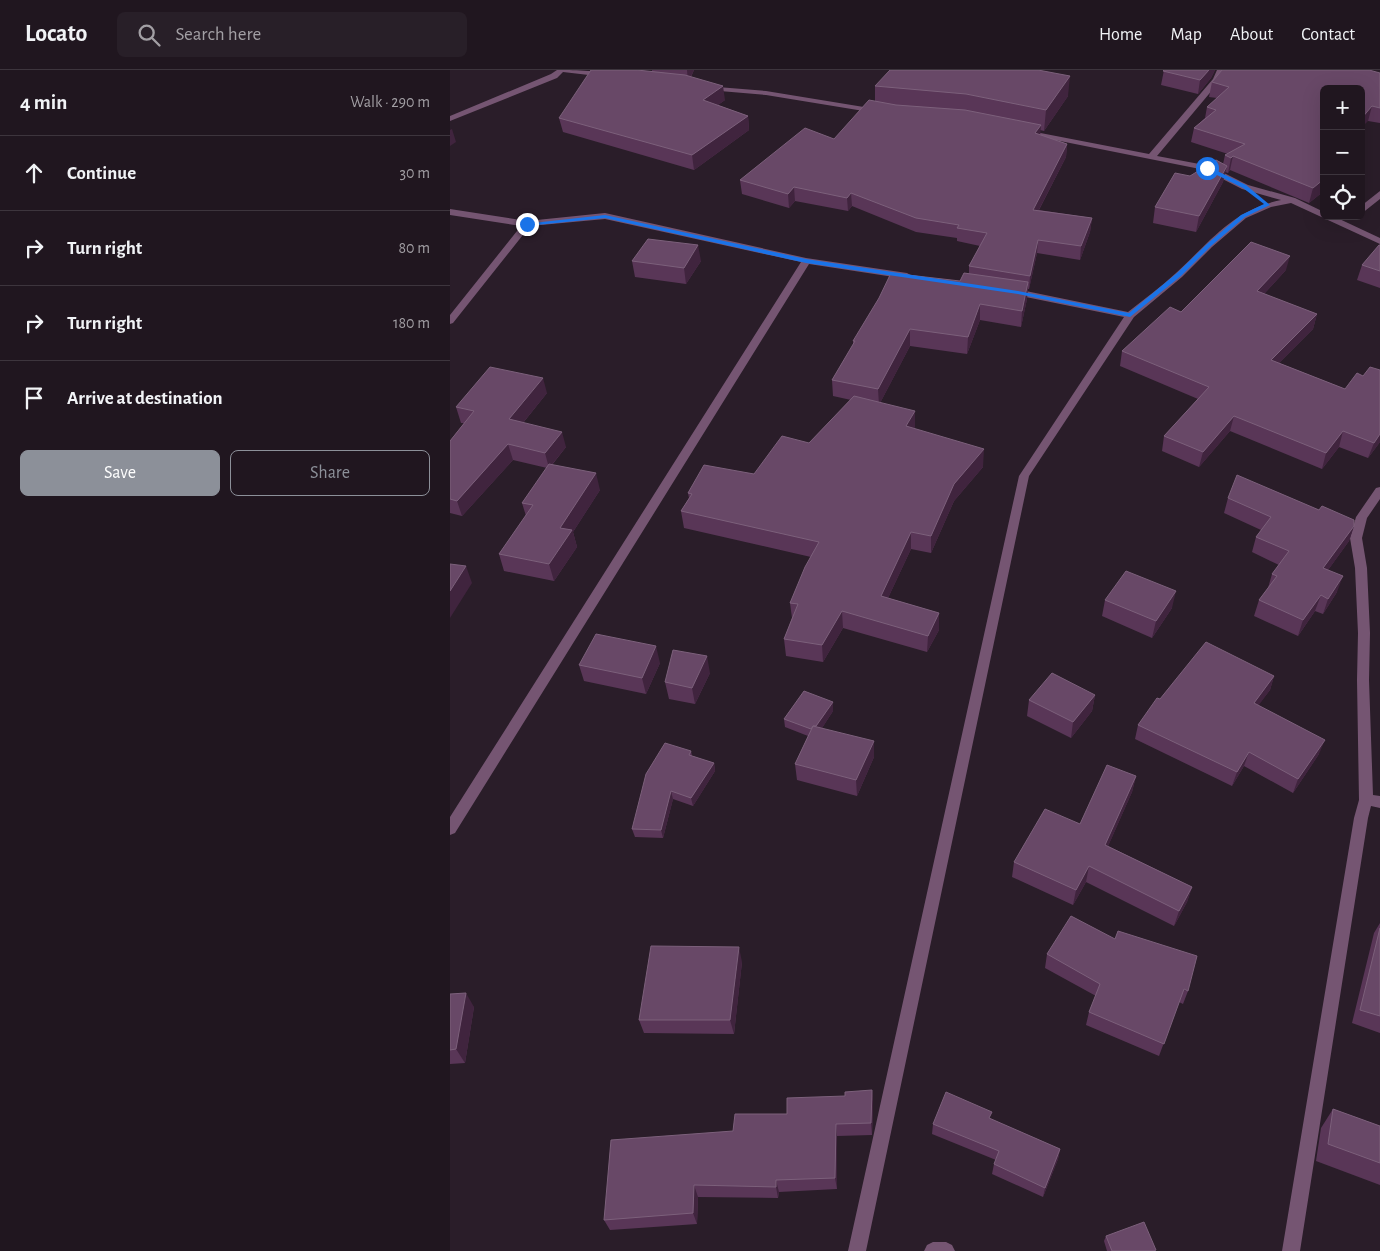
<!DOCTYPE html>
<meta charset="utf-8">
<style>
body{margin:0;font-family:"Alegreya Sans",sans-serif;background:#281f28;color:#f1f3f6}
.controls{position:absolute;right:15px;top:15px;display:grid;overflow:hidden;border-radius:8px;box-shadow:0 5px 20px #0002}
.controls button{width:45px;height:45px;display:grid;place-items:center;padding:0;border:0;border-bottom:1px solid #3d353d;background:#20161f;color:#f1f3f6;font:25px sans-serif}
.stop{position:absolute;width:15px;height:15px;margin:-11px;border:4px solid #1a73e8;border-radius:50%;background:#fff}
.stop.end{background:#1a73e8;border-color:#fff;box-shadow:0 1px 5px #0008}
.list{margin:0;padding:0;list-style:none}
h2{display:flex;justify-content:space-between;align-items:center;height:65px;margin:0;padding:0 20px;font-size:21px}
h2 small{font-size:16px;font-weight:400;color:#a29fa4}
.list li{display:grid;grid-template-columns:32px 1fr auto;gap:15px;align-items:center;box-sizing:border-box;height:75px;padding:0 20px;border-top:1px solid #3d353d}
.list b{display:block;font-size:19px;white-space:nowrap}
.list em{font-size:16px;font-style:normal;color:#a29fa4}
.actions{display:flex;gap:10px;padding:15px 20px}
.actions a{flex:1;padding:11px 0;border:1px solid #8c9099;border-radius:8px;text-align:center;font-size:18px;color:#8c9099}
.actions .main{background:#8c9099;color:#fff}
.icon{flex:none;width:28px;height:28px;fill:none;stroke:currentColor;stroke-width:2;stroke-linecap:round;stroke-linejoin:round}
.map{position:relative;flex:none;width:930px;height:1181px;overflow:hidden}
header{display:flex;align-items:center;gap:30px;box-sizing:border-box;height:70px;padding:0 25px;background:#20161f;border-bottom:1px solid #3d353d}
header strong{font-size:24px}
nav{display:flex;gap:28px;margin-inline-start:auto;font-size:18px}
.search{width:350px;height:45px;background:#281f28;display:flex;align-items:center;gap:12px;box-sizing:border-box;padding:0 18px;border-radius:8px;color:#a29fa4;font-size:19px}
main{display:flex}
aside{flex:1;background:#20161f}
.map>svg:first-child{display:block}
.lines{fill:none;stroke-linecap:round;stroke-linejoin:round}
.minor{fill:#755572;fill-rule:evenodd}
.wall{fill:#593657}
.shaded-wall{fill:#40243e}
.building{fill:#684867;stroke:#7c607b}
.route{fill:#1a73e8}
</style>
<header>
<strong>Locato</strong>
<div class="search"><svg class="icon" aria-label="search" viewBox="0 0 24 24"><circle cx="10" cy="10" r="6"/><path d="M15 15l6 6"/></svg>Search here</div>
<nav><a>Home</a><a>Map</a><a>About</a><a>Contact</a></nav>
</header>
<main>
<aside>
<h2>4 min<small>Walk · 290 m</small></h2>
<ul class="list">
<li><svg class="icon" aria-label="ahead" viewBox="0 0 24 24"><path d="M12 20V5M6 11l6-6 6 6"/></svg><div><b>Continue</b></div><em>30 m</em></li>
<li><svg class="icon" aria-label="right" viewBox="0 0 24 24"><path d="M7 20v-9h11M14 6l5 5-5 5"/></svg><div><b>Turn right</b></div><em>80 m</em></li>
<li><svg class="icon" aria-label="right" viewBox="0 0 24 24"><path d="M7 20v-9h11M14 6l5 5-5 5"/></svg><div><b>Turn right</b></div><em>180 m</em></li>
<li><svg class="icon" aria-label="arrive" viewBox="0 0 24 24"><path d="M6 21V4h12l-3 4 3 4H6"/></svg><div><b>Arrive at destination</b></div></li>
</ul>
<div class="actions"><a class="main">Save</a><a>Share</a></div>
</aside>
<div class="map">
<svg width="930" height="1181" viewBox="0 0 930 1181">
<rect width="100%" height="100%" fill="#2a1d29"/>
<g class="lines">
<!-- minor -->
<path class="minor" d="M107,0C120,0 149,0 160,5L156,7L113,2L107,8L0,51V46L101,4Z
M767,0H775L769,12L707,86L760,96L798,115L845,128L874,142V146H883L930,168V174L841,133L821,137L796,148L762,177L732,207L684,247L579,406L416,1181H398L569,406L674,247L561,224L556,221L561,218L678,242C694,229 711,217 726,203C761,171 782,140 831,130L792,119L755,100L575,64L571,62L575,60L699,84L763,9Z
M255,16L316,21L426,39L430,41L426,43L316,25L258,20H255Z
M930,121V129L911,144V136Z
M0,139L77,151L155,143L356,188L457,203L462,206L457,209L359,194L5,763L0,765V747L351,192L155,149L80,156L3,253L0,254V245L71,156L0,145Z
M930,417V429L917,448L912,468L917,498L920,563L919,610L923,725L930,726V738L921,736L918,748L850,1181H832L904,748L909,730L907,610L908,563L905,498L900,468L906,447L926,418Z
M483,1172H496L502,1175L505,1181H474L477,1175Z"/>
</g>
<!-- wall -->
<path class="wall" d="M202,0H244L241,7L275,30L268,35L298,46L299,60L244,100L113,62L109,48L202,2Z
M714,0H765L761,8L748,24L711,15Z
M930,3V53L918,51L911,19L874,121L859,133L780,100L778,103L775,102L773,112L746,162L703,153L705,137L740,106L773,94L775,85L778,84L741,72L744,58L755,48L757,37L767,28L759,27L762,12Z
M425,16L618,26L594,61L590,60V65L617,74L616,87L589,140L642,148L640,162L630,190L587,183L579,219H578L577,229L571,257L530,250L517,284L460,276L430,333L465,359L533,397L504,431L481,483L461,479L438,528L489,543V560L477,582L393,558L373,592L336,586L334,569L342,548L340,533L361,487L234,458L231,441L239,428L238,423L304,404L359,373L401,330L383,326L382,310L403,275V271L510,211L519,203V196L530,176L507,171V168L466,162L402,136L398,141L345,131L339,138L292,124L290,110L384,69L425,32Z
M930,175V218L907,210L912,195Z
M182,191H251L236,214L185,207Z
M836,200L814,224L867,244L863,259L829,293L895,319L913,306L930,300V372L918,388L889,377L872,399L780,361L749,397L712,381L714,366L748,329L670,296L672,281L731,242Z
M97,323L73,353L116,377L102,395L150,420L123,462L127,477L104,511L54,501L49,484L76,446L72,433L97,398L63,390L12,446L0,443V371L14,353H11L6,337Z
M778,428L904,456L899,471L878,500L887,522L873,544L865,541L848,566L804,546L809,530L818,518L822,504L829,495L802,482L806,467L811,460L774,443Z
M655,530L722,538L702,568L652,546Z
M210,593L196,624L134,611L129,595Z
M260,603L245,634L219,629L215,612Z
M824,606L820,620L808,635L869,684L843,723L794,696L782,716L685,669L688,655L710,629Z
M645,625L642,641L621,668L577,646L579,630Z
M383,641L372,658L424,687L407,726L347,710L345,694L358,666L335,657L334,649Z
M241,681L242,686L264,693L265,701L243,736L223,729L213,768L185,767L182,759Z
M686,706L682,722L658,776L742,817L737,832L724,856L636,812L623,835L562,807L564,792L630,754Z
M930,853V963L902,953L924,863Z
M597,884L738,921L733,934L729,932L709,986L636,955L639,942L646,926L595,898Z
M292,892L284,964L194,963L189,950Z
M0,924L24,937L15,993L0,994Z
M422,1020L423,1033L422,1065L387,1066V1119L329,1122L328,1128L248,1127L247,1154L160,1160L154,1150L283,1061L395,1026Z
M883,1039L930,1056V1115L866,1091L871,1058Z
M541,1049L610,1079L608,1089L593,1127L542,1104L544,1094L546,1090L482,1064L483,1054Z
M656,1166L706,1181H657L654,1171Z"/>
<!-- shaded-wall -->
<path class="shaded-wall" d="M237,0H244L238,12Z
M759,0H765L761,8L748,24L750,10Z
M620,6L618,26L594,61L596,40Z
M273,16L275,30L255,44L253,30Z
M922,36L918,51L911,58V49Z
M298,46L299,60L244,100L242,85Z
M591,55L590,68L585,63Z
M2,59L6,72L0,76V60Z
M617,74L616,87L582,153L583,140Z
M783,86L780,100L778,103L781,88Z
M777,96L773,112L746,162L749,146Z
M874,109V121L859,133L863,118Z
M344,117L345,131L339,138L338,124Z
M401,123L402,136L398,141L397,128Z
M642,148L640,162L630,190L631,176Z
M588,170L587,183L579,219L580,206Z
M248,175L251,191L236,214L234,198Z
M840,186L836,200L803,236L807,221Z
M578,212L577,229L571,257L572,241Z
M530,234V250L517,284L518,267Z
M867,244L863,259L817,305L821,290Z
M460,259V276L429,335L428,319Z
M93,308L97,323L63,365L59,349Z
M465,341V359L456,356Z
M784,346L780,361L749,397L753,382Z
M893,361L889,377L872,399L876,383Z
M112,362L116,377L99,398L95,383Z
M930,364V372L918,388L924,373Z
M58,374L63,390L12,446L7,431Z
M534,379L533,397L504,431L481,483V466L504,414Z
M146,403L150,420L123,462L127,477L104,511L99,494L110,458Z
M904,456L899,471L868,514L873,498Z
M461,462V479L431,543V526Z
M16,496L22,513L0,548V521Z
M893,506L887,522L873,544L878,529Z
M726,521L722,538L702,568L706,551Z
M871,525L865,541L848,566L853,550Z
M392,541L393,558L373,592L372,575Z
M489,543V560L477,582L478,566Z
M206,576L210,593L196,624L192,608Z
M257,586L260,603L245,634L242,618Z
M824,606L820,620L800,647L804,633Z
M645,625L642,641L621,668L623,652Z
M383,632V641L365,669L364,660Z
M875,670L869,684L843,723L848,709Z
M424,671V687L407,726L406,710Z
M799,682L794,696L782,716L787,702Z
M264,693L265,701L243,736L241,728Z
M686,706L682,722L652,790L655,775Z
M221,721L223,729L213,768L211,760Z
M639,796L636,812L623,835L626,820Z
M742,817L737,832L724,856L729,841Z
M289,877L292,892L284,964L280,950Z
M16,923L24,937L15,993L6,979Z
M422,1020L423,1033L422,1065L421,1053Z
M386,1054L387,1066V1119L385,1108Z
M610,1079L608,1089L593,1127L595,1118Z
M326,1110L329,1122L328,1128L326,1117Z
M244,1115L248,1127L247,1154L243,1143Z"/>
<!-- building -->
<path class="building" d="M141,0H187L235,5L273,16L253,30L298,46L242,85L109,48Z
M440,0H588L620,6L596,40L516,24L425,16Z
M714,0H759L750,10L713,1Z
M772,0H919L930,3V38L922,36L911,49V19H874V109L863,118L783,86L781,88L775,85L795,74L744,58L766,40L757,37L779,17L762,12Z
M419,30L446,35L515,40L591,55L585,63L617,74L583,140L642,148L631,176L588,170L580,206L519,196L537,163L507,158L509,155L466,148L401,123L397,128L344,117L338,124L290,110L355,58L384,69Z
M766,90L777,96L749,146L705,137L725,103L740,106Z
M198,169L248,175L234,198L182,191Z
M801,172L840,186L807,221L867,244L821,290L895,319L907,303L913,306L920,297L930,300V364L924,373L893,361L876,383L784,346L753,382L714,366L759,317L672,281L720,237L731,242Z
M929,175H930V201L912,195Z
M441,203L510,211L514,203L578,212L572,241L530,234L518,267L460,259L428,319L382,310L405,271H403L429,228Z
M40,297L93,308L59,349L112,362L95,383L58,374L7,431L0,429V371L24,341L6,337Z
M404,326L465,341L456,356L534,379L504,414L481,466L461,462L431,526L489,543L478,566L392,541L372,575L334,569L348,534L340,533L355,497L369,472L231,441L242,424L238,423L254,395L304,404L332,366L359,373Z
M99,394L146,403L110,458L122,460L99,494L49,484L83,435L72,433Z
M787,405L869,440L872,436L904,450V456L873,498L893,506L878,529L871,525L853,550L809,530L827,506L822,504L839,481L806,467L821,447L778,428Z
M0,494L16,496L0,521Z
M676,501L726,521L706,551L655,530Z
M146,564L206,576L192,608L129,595Z
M756,572L824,606L804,633L875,670L848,709L799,682L787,702L688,655L707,628L710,629Z
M223,580L257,586L242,618L215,612Z
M602,603L645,625L623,652L579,630Z
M354,621L383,632L366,656H363L361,659L334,649Z
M363,656L424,671L406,710L345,694Z
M215,673L241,681L239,685L264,693L241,728L221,721L211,760L182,759L196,704Z
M657,695L686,706L655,775L742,817L729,841L639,796L626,820L564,792L595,739L630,754Z
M621,846L665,869L668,861L747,886L738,921L734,919L714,974L639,942L650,914L597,884Z
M930,858V946L910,940Z
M201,876L289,877L280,950H189Z
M16,923L6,979L0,980V924Z
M422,1020L421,1053L386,1054L385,1108L326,1110V1117L244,1115L243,1143L154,1150L161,1070L283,1061L285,1044H337V1028L395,1026V1022Z
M496,1022L542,1042L539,1048L610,1079L595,1118L544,1094L549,1081L483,1054Z
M883,1039L930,1056V1093L878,1074Z
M694,1152L706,1180L704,1181H662L656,1166Z"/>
<!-- route -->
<path class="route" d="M755,97H759L796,115L820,135L795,147L761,176L731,206L680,247L568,224L356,193L155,148L77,156L74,154L155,145L356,189L568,221L679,243L727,203L757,174L791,145L814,134L793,118L755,99Z"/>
</svg>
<div class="controls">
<button>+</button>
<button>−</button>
<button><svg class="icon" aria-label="locate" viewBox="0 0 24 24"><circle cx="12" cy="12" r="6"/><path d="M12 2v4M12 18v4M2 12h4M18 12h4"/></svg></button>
</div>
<div class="stop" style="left:757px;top:98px"></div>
<div class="stop end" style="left:77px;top:154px"></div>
</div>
</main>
